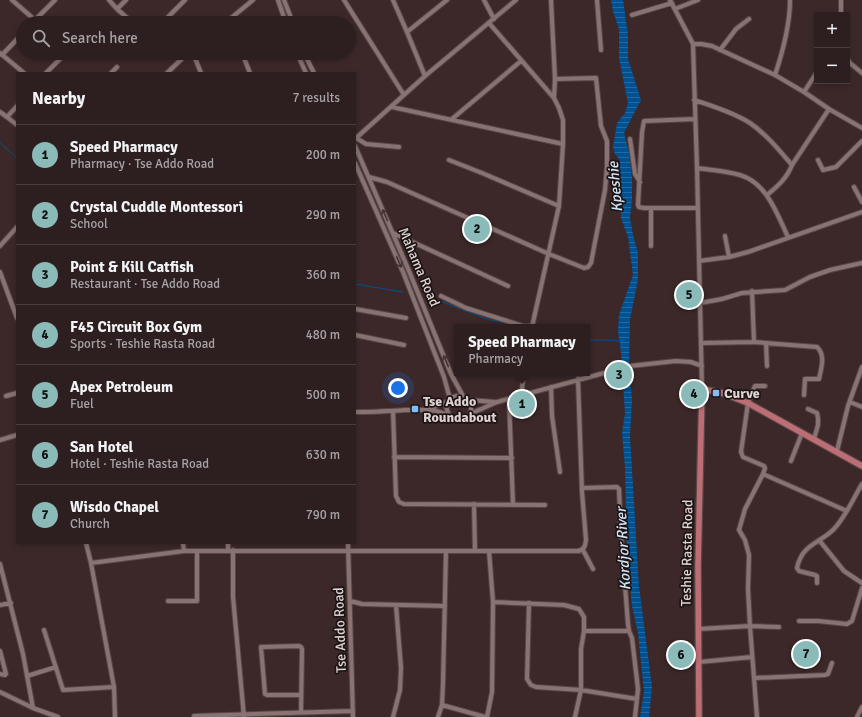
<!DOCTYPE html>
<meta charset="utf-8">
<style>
body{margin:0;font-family:Signika,sans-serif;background:#392b2c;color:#f1f3f6}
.controls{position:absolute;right:12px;top:12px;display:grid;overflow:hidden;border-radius:0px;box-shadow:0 2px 6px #0003}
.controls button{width:36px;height:36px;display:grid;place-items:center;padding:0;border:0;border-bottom:1px solid #483c3d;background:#2d1e1f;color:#f1f3f6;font:20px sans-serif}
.you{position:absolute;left:398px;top:388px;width:14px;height:14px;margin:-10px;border:3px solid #fff;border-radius:50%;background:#1a73e8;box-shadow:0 0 0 6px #1a73e833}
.badge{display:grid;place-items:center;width:26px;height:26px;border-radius:50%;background:#8bbbb9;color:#111;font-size:13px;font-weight:700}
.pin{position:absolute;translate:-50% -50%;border:2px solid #fff;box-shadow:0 1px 4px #0006}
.popup{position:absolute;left:454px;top:324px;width:136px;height:52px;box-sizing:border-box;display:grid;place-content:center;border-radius:0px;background:#2d1e1f;filter:drop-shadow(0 1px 3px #0005);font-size:13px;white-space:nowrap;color:#a7a2a4}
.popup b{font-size:15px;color:#f1f3f6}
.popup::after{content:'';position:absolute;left:50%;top:100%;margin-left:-8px;border:8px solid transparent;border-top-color:#2d1e1f}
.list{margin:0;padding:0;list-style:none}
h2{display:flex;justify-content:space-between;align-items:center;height:52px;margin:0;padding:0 16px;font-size:17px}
h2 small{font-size:13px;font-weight:400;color:#a7a2a4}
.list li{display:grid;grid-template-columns:26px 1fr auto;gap:12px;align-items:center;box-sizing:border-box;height:60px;padding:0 16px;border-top:1px solid #483c3d}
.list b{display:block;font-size:15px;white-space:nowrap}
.list p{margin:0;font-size:13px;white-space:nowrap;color:#a7a2a4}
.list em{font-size:13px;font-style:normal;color:#a7a2a4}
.icon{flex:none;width:22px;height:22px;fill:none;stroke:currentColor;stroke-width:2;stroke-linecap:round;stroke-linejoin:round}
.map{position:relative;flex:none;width:862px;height:717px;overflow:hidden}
.search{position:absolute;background:#2d1e1f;box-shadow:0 2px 6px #0003;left:16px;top:16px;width:340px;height:44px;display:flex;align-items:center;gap:10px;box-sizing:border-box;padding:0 14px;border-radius:22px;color:#a7a2a4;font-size:15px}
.panel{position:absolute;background:#2d1e1f;box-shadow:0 2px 6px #0003;left:16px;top:72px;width:340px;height:472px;border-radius:0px}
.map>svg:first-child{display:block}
.water{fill:url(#water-rules)}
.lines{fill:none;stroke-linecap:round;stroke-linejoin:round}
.stream{stroke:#005192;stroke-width:1}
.minor-casing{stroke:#574748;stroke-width:6}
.major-casing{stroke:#574748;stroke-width:8}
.minor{stroke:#897272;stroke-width:4}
.major{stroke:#bd6e74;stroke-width:5.5}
.oneway{stroke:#433535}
.poi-dot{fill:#82bcfa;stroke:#1d1414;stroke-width:1.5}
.labels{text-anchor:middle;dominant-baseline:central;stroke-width:3.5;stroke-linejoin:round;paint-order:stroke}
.street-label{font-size:14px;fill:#dfd2d3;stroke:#1d1414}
.poi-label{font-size:14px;font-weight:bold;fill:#dfd2d3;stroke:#1d1414;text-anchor:start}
.water-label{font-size:15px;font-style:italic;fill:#d2e3f5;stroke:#1d1414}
</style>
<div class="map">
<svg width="862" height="717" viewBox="0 0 862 717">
<defs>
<pattern id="water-rules" width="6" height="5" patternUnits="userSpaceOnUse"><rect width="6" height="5" fill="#005192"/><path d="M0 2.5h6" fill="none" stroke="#2569a0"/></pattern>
</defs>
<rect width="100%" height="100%" fill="#3c2829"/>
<!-- water -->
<path class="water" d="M611,0H623L628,35V59L641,100L624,133L629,153L632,179V199L630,218L633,235L638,253V280L630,319L629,371L632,399L630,437L639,586L652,687L649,717H640L644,692L638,633L632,606L627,551L625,467L622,433L625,413L621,352L618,331L619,315L633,275L628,237L621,218L620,160L615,154L613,147L617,123L625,113L628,103L619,58V29L613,11Z"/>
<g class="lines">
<!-- stream -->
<path class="stream" d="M0,143L17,158
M355,284L403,292
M427,296L487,319L514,325
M587,340H608L620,341"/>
<!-- minor casing -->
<g class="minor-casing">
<path id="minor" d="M12,0L35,20
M109,0L117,9L133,23
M278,0L286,23
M284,0L293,23
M344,0L404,95
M393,0L407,32L425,76
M484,0L494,19
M597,0L601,50
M670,0L691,40L693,44L697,168L702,389
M841,0V15
M117,9L126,0
M675,9L698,0
M632,15L672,3
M32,23L55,0
M162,23L185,0
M225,23L253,0
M489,23L554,98
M407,32L447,0
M693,44H701L712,46L775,75L804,92L829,109L862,128
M720,50L736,29L749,19
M0,53L24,73
M193,53L201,73
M242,53L250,73
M297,53L306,73
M304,53L314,73
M2,55L23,33
M134,55L136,53
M847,58L850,63L862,73
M46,73L66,53
M111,73L117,67
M167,73L188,53
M775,75C783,51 790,26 790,0
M804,92L817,72
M694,100C710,105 736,114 750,123C766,134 779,150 792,165
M17,106L7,117L17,125
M392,107L563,144
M0,112L7,117
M452,119L521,61
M695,119L644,121L642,132L638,205L639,207L644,208H698
M356,138L366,144L399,147
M355,139L425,76L516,0
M630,139L635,174L640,182
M355,146L409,271L451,374L463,396
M449,160L482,173L559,206
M818,160L823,170L836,167L862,141
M355,163L403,272L444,377L450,399
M697,168C711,170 727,171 740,175C767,183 777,214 788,237
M369,177L387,182L549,254L584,268L588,267L591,263L605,190L607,166V141L601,126L596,78L555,79
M854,187L862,202
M767,195C778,186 787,178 792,165L829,109
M651,208V246
M393,233L508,286
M725,236L729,257
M0,246L17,227
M699,261L729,257L748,252L862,212
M0,272L17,318
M752,291L754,342
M441,296L466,308L523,326H532
M700,303L722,299L742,293L785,290L810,277L830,270L862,263
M355,309L406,318
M532,327L559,206L563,144V120L559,108L554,98L555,79L551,0
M355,335L404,345
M702,343L754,342L817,347C826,355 821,369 819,379H805L804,395
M766,343L767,366
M551,387L552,416L560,472
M6,396L17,393
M521,396L524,373
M509,399L513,504
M469,400L495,402
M850,402L862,407
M808,409L817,413L818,418V425L814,439
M428,410L448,401
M393,411L396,496L399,502L404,504L545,505
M355,412C372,412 388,411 405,410C415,410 426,409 436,411C449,414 459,426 470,414C479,386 434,393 450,416
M470,414L497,402L630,366L676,361L691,362L702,366
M0,440L17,435
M837,451L848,406L862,367
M394,457L512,458
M791,461L802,433
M763,474L765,468L764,466L743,457L741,452L748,403L755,386H765
M582,488L617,487L619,489L621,534L628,624L629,631L632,638L638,689L635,717
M474,504L475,551
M819,540L844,571L862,583
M86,543L91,563L114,687L115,717
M183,543L184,551
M228,543V550
M348,543L353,717
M233,550V597L244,717
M583,550L593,569
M91,563L184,551H578C585,549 585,546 586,540L582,492L578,379
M0,564L23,654L33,708
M817,583V576L815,575L799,571L797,568C802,544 819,544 834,529C846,516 853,499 862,484
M168,601H197V551
M350,601L362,604L445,606
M493,602L564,605L579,609L584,617V631L581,649V690L575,717
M529,603L527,679L531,685L536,687L581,690L637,699
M0,605L11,603
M799,621H818L847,624L852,621L862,588
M698,629L750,626L779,627
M44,630L63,690L114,687
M584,631H629
M0,651L6,674L5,675L0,674
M699,662L752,657
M27,676L56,667
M755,678L825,675L828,674L832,663
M0,692L33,708L58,717
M442,705L485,717
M301,713L302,649L301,647L299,646L261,647L265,694L267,695H301
M194,716L353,711
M393,717L400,690L401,668L396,605
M438,717L442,705L443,683L446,551
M487,717L492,692L493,602L489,551
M757,717L750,626L748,589L749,555L745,540L739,530L745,509L763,474L847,511
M857,717L862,707"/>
</g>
<!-- major casing -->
<g class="major-casing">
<path id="major" d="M699,717L698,566L702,389L722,393L748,403L862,466"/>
</g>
<!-- minor -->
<use href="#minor" class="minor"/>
<!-- major -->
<use href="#major" class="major"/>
</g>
<!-- one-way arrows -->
<defs><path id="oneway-shaft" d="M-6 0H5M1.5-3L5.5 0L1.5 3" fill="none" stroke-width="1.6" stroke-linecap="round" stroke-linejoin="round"/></defs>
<g class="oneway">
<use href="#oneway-shaft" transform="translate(385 215) rotate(-114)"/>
<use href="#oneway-shaft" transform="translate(399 262) rotate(66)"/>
<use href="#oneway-shaft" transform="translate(446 361) rotate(-112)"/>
</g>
<!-- markers -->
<g class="poi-dot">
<rect x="712" y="389" width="8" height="8" rx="2"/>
<rect x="411" y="405" width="8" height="8" rx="2"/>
</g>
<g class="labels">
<!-- street labels -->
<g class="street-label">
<text transform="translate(419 267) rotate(67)">Mahama Road</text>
<text transform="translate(687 553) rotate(-89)">Teshie Rasta Road</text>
<text transform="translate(340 630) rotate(-92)">Tse Addo Road</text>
</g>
<!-- poi labels -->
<g class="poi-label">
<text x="724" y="393">Curve</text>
<text x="423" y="401">Tse Addo<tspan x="423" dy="16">Roundabout</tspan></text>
</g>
<!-- water labels -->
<g class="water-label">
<text transform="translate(615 187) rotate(-95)">Kpeshie</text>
<text transform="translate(623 549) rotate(-93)">Kordjor River</text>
</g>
</g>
</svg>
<div class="controls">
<button>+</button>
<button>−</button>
</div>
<div class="you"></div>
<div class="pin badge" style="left:522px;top:404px">1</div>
<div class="popup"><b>Speed Pharmacy</b>Pharmacy</div>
<div class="pin badge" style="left:477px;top:229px">2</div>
<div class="pin badge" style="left:619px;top:375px">3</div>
<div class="pin badge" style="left:694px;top:394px">4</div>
<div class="pin badge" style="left:689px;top:295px">5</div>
<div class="pin badge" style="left:681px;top:655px">6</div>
<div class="pin badge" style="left:806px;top:654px">7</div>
<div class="search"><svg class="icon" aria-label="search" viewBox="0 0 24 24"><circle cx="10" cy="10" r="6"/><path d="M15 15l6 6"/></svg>Search here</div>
<section class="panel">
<h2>Nearby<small>7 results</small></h2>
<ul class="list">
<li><span class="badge">1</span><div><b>Speed Pharmacy</b><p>Pharmacy · Tse Addo Road</p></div><em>200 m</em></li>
<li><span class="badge">2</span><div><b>Crystal Cuddle Montessori</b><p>School</p></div><em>290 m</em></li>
<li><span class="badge">3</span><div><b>Point &amp; Kill Catfish</b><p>Restaurant · Tse Addo Road</p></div><em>360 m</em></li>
<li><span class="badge">4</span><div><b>F45 Circuit Box Gym</b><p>Sports · Teshie Rasta Road</p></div><em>480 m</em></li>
<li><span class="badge">5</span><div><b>Apex Petroleum</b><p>Fuel</p></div><em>500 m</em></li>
<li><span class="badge">6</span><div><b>San Hotel</b><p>Hotel · Teshie Rasta Road</p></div><em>630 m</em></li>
<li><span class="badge">7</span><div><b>Wisdo Chapel</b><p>Church</p></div><em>790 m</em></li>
</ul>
</section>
</div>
